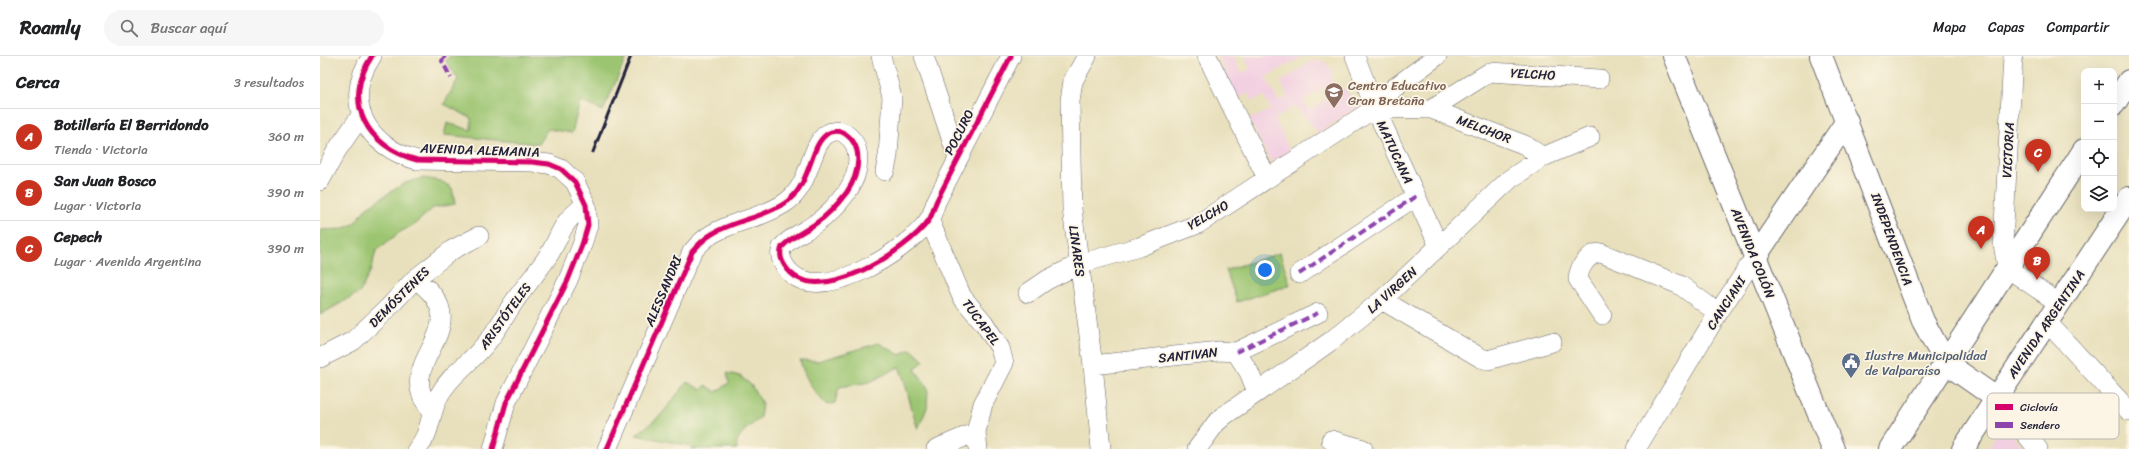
<!DOCTYPE html>
<html lang="es">
<meta charset="utf-8">
<style>
body{margin:0;font-family:Sriracha,sans-serif;background:#f6f6f6;color:#202124}
.controls{position:absolute;right:12px;top:12px;display:grid;overflow:hidden;border-radius:8px;box-shadow:0 4px 16px #0002}
.controls button{width:36px;height:36px;display:grid;place-items:center;padding:0;border:0;border-bottom:1px solid #e0e0e0;background:#fff;color:#202124;font:20px sans-serif}
.you{position:absolute;left:945px;top:214px;width:14px;height:14px;margin:-10px;border:3px solid #fff;border-radius:50%;background:#1a73e8;box-shadow:0 0 0 6px #1a73e833}
.badge{display:grid;place-items:center;width:26px;height:26px;border-radius:50%;background:#c8321e;color:#fff;font-size:13px;font-weight:700}
.pin{position:absolute;translate:-50% -33px;filter:drop-shadow(0 1px 2px #0008)}
.pin::after{content:'';position:absolute;top:21px;width:14px;height:12px;background:inherit;clip-path:polygon(0 0,100% 0,50% 100%)}
.list{margin:0;padding:0;list-style:none}
h2{display:flex;justify-content:space-between;align-items:center;height:52px;margin:0;padding:0 16px;font-size:17px}
h2 small{font-size:13px;font-weight:400;color:#757577}
.list li{display:grid;grid-template-columns:26px 1fr auto;gap:12px;align-items:center;box-sizing:border-box;height:56px;padding:0 16px;border-top:1px solid #e0e0e0}
.list b{display:block;font-size:15px;white-space:nowrap}
.list p{margin:0;font-size:13px;white-space:nowrap;color:#757577}
.list em{font-size:13px;font-style:normal;color:#757577}
.icon{flex:none;width:22px;height:22px;fill:none;stroke:currentColor;stroke-width:2;stroke-linecap:round;stroke-linejoin:round}
.map{position:relative;flex:none;width:1809px;height:393px;overflow:hidden}
header{display:flex;align-items:center;gap:24px;box-sizing:border-box;height:56px;padding:0 20px;background:#fff;border-bottom:1px solid #e0e0e0}
header strong{font-size:19px}
nav{display:flex;gap:22px;margin-inline-start:auto;font-size:14px}
.search{width:280px;height:36px;background:#f6f6f6;display:flex;align-items:center;gap:10px;box-sizing:border-box;padding:0 14px;border-radius:22px;color:#757577;font-size:15px}
main{display:flex}
aside{flex:1;background:#fff}
.map>svg:first-child{display:block}
.built{fill:#f2cfe1}
.green{fill:#9cc571;stroke:#5f7456}
.lines{fill:none;stroke-linecap:round;stroke-linejoin:round}
.minor-casing{stroke:#676468;stroke-width:20}
.major-casing{stroke:#676468;stroke-width:24}
.minor{stroke:#fff;stroke-width:19}
.major{stroke:#fff;stroke-width:22}
.rail{stroke:#22223b;stroke-width:3}
.quiet{stroke:#8e44ad;stroke-width:4;stroke-dasharray:8 4;stroke-linecap:butt}
.cycleway-casing{stroke:#fcf5e5;stroke-width:8}
.cycleway{stroke:#d6006c;stroke-width:5}
.labels{text-anchor:middle;dominant-baseline:central;stroke-width:3.5;stroke-linejoin:round;paint-order:stroke}
.street-label{font-size:13px;fill:#22223b;stroke:#fcf5e5}
.education-label{font-size:13px;fill:#785e54;stroke:#fcf5e5;text-anchor:start}
.service-label{font-size:13px;fill:#4e5e75;stroke:#fcf5e5;text-anchor:start}
.key{fill:#fcf5e5;stroke:#bbb6b2;stroke-width:1}
.key-label{font-size:11px;fill:#22223b}
</style>
<header>
<strong>Roamly</strong>
<div class="search"><svg class="icon" aria-label="search" viewBox="0 0 24 24"><circle cx="10" cy="10" r="6"/><path d="M15 15l6 6"/></svg>Buscar aquí</div>
<nav><a>Mapa</a><a>Capas</a><a>Compartir</a></nav>
</header>
<main>
<aside>
<h2>Cerca<small>3 resultados</small></h2>
<ul class="list">
<li><span class="badge">A</span><div><b>Botillería El Berridondo</b><p>Tienda · Victoria</p></div><em>360 m</em></li>
<li><span class="badge">B</span><div><b>San Juan Bosco</b><p>Lugar · Victoria</p></div><em>390 m</em></li>
<li><span class="badge">C</span><div><b>Cepech</b><p>Lugar · Avenida Argentina</p></div><em>390 m</em></li>
</ul>
</aside>
<div class="map">
<svg width="1809" height="393" viewBox="0 0 1809 393">
<rect width="100%" height="100%" fill="#fcf5e5"/>
<filter id="ink" filterUnits="userSpaceOnUse"><feTurbulence type="fractalNoise" baseFrequency=".025" numOctaves="2"/><feDisplacementMap in="SourceGraphic" scale="8" xChannelSelector="R" yChannelSelector="G"/><feConvolveMatrix kernelMatrix="1 2 1 2 8 2 1 2 1" color-interpolation-filters="sRGB"/></filter>
<filter id="wash" filterUnits="userSpaceOnUse"><feTurbulence type="fractalNoise" baseFrequency=".012" numOctaves="4" result="noise"/><feDisplacementMap in="SourceGraphic" scale="16" xChannelSelector="R" yChannelSelector="G"/><feGaussianBlur stdDeviation="0.9" result="paint"/><feColorMatrix in="noise" values="0 0 0 0 0 0 0 0 0 0 0 0 0 0 0 0 0 1.4 0 .05"/><feComposite in="paint" operator="in"/></filter>
<g filter="url(#wash)">
<rect width="100%" height="100%" fill="#e8e0bc"/>
<!-- built -->
<path class="built" d="M898,0H913L921,17L930,13L924,0H981L982,1L946,21L958,45L968,41L961,26L993,4L1000,6L1003,4L1014,17L1010,19L1014,25L983,45L990,54L1024,32L1038,51L998,77L975,50L955,63L970,95L951,106L929,63L951,54L944,40L932,45L928,37L917,42Z
M1683,367L1701,389L1704,393H1668Z"/>
<!-- green -->
<path class="green" d="M129,0H307L283,55L260,45L252,77L228,73L218,88L124,79L127,67L151,74V62L124,48L138,23L126,5Z
M103,122L121,125L132,132L135,148L113,152L95,168L80,176L56,195L51,214L40,236L0,259V174L21,173L34,168L47,151L85,127Z
M960,197L970,229L917,246L906,214Z
M559,287L580,299L591,293L604,305L595,313L608,332L607,352L598,373C590,352 588,331 579,311L550,326L519,331L515,347L507,349C494,338 484,320 480,304L498,305Z
M407,317L420,320L431,329L442,347L440,362C431,370 414,379 417,393H371V390L316,379L341,359L367,326L382,334L386,329L396,336L409,327Z"/>
</g>
<g filter="url(#ink)">
<g class="lines">
<!-- minor casing -->
<g class="minor-casing">
<path id="minor" d="M52,0C21,46 47,91 97,104L212,106L229,108L241,113L255,126L266,149L268,169L262,189L248,224L186,347L173,393
M561,0L572,41L568,100L565,115
M604,0L638,103
M767,0L753,25L750,45L752,153L773,309L781,393
M887,0L947,122
M1035,0L1055,52L1119,190
M1693,0L1683,188L1687,212L1740,248
M1055,52L1111,53L1205,89L1223,101
M1111,53L1170,16L1279,23
M0,125L17,94L42,58
M609,163L642,241L664,267L680,292L684,307L663,348L656,376L658,393
M979,218L1096,140
M95,223C166,272 65,307 113,355
M708,237L727,224L759,208L819,191L878,168L1055,52L1074,32L1117,0
M1062,244L1161,302L1168,304L1232,286
M1282,259L1258,223C1259,211 1268,197 1281,197L1360,229L1398,257
M1728,267L1809,355
M916,296L998,257
M0,302L33,285L67,253L95,223L132,194L159,180
M773,309L899,295L916,296L929,316L937,336
M1676,342L1718,393
M1011,384L1043,393
M97,393C112,377 109,356 120,338C131,318 149,308 163,291C176,277 185,259 196,243C207,228 220,213 230,197C243,174 242,165 266,149
M287,393L372,196C378,189 385,182 392,178C415,164 443,162 465,147C492,129 489,90 507,78C512,75 519,74 524,77C545,90 539,118 527,136C518,148 507,160 495,168C484,176 471,181 462,191C459,198 461,204 465,210C494,256 588,194 609,164C613,158 614,150 617,144L691,0
M616,393L656,376
M877,393L896,367L905,359L1011,285L1062,244L1190,123L1223,101L1270,81
M1316,393L1398,257L1435,201"/>
</g>
<!-- major casing -->
<g class="major-casing">
<path id="major" d="M1354,0L1513,393
M1501,0L1603,265L1626,307L1676,342
M1794,48L1809,25
M1435,201L1527,65
M1570,393L1764,94
M1643,393L1809,142"/>
</g>
<!-- minor -->
<use href="#minor" class="minor"/>
<!-- major -->
<use href="#major" class="major"/>
<!-- rail -->
<path class="rail" d="M273,96L311,0"/>
<!-- quiet -->
<path class="quiet" d="M125,0L122,5L131,22
M979,218L1096,140
M916,296L998,257"/>
<!-- cycleway casing -->
<g class="cycleway-casing">
<path id="cycleway" d="M52,0C21,46 47,91 97,104L212,106L229,108L241,113L255,126L266,149L268,169L262,189L248,224L186,347L173,393
M287,393L372,196C378,189 385,182 392,178C415,164 443,162 465,147C492,129 489,90 507,78C512,75 519,74 524,77C545,90 539,118 527,136C518,148 507,160 495,168C484,176 471,181 462,191C459,198 461,204 465,210C494,256 588,194 609,164C613,158 614,150 617,144L691,0"/>
</g>
<!-- cycleway -->
<use href="#cycleway" class="cycleway"/>
</g>
</g>
<!-- icons -->
<defs>
<g id="university-pin" transform="scale(1)"><path d="M0 17L-7.5 6A9.5 9.5 0 1 1 7.5 6Z" fill="#8d6e63" stroke="#fcf5e5"/><path d="M0-5L7-2L0 1L-7-2ZM-4 1L0 2.5L4 1V4Q0 6-4 4Z" fill="#fff"/></g>
<g id="civic-pin" transform="scale(1)"><path d="M0 17L-7.5 6A9.5 9.5 0 1 1 7.5 6Z" fill="#5c6f8a" stroke="#fcf5e5"/><path d="M-.6-6.5H3V-4.5H.6V-3L4-1V1h2V6H-6V1h2V-1L-.6-3ZM-1.2 2.5V6h2.4V2.5Z" fill="#fff"/></g>
</defs>
<g fill-rule="evenodd">
<use href="#university-pin" x="1014" y="36"/>
<use href="#civic-pin" x="1531" y="306"/>
</g>
<g class="labels">
<!-- street labels -->
<g class="street-label">
<text transform="translate(1213 18) rotate(3)">YELCHO</text>
<text transform="translate(1164 73) rotate(21)">MELCHOR</text>
<text transform="translate(639 76) rotate(-63)">POCURO</text>
<text transform="translate(160 94) rotate(2)">AVENIDA ALEMANIA</text>
<text transform="translate(1688 94) rotate(-87)">VICTORIA</text>
<text transform="translate(1075 96) rotate(65)">MATUCANA</text>
<text transform="translate(888 159) rotate(-30)">YELCHO</text>
<text transform="translate(1572 183) rotate(70)">INDEPENDENCIA</text>
<text transform="translate(757 195) rotate(82)">LINARES</text>
<text transform="translate(1433 197) rotate(68)">AVENIDA COLÓN</text>
<text transform="translate(1072 234) rotate(-42)">LA VIRGEN</text>
<text transform="translate(343 235) rotate(-67)">ALESSANDRI</text>
<text transform="translate(79 241) rotate(-45)">DEMÓSTENES</text>
<text transform="translate(1406 247) rotate(-57)">CANCIANI</text>
<text transform="translate(185 260) rotate(-54)">ARISTÓTELES</text>
<text transform="translate(661 266) rotate(54)">TUCAPEL</text>
<text transform="translate(1726 268) rotate(-56)">AVENIDA ARGENTINA</text>
<text transform="translate(868 299) rotate(-6)">SANTIVAN</text>
</g>
<!-- education labels -->
<g class="education-label">
<text x="1028" y="29">Centro Educativo<tspan x="1028" dy="15">Gran Bretaña</tspan></text>
</g>
<!-- service labels -->
<g class="service-label">
<text x="1545" y="299">Ilustre Municipalidad<tspan x="1545" dy="15">de Valparaíso</tspan></text>
</g>
</g>
<!-- legend -->
<rect x="1667" y="337" width="132" height="46" rx="6" class="key"/>
<rect x="1675" y="348" width="18" height="6" fill="#d6006c"/>
<rect x="1675" y="366" width="18" height="6" fill="#8e44ad"/>
<g class="key-label">
<text x="1700" y="355">Ciclovía</text>
<text x="1700" y="373">Sendero</text>
</g>
</svg>
<div class="controls">
<button>+</button>
<button>−</button>
<button><svg class="icon" aria-label="locate" viewBox="0 0 24 24"><circle cx="12" cy="12" r="6"/><path d="M12 2v4M12 18v4M2 12h4M18 12h4"/></svg></button>
<button><svg class="icon" aria-label="layers" viewBox="0 0 24 24"><path d="M12 4l9 5-9 5-9-5zM3 14l9 5 9-5"/></svg></button>
</div>
<div class="you"></div>
<div class="pin badge" style="left:1661px;top:193px">A</div>
<div class="pin badge" style="left:1717px;top:224px">B</div>
<div class="pin badge" style="left:1718px;top:116px">C</div>
</div>
</main>
